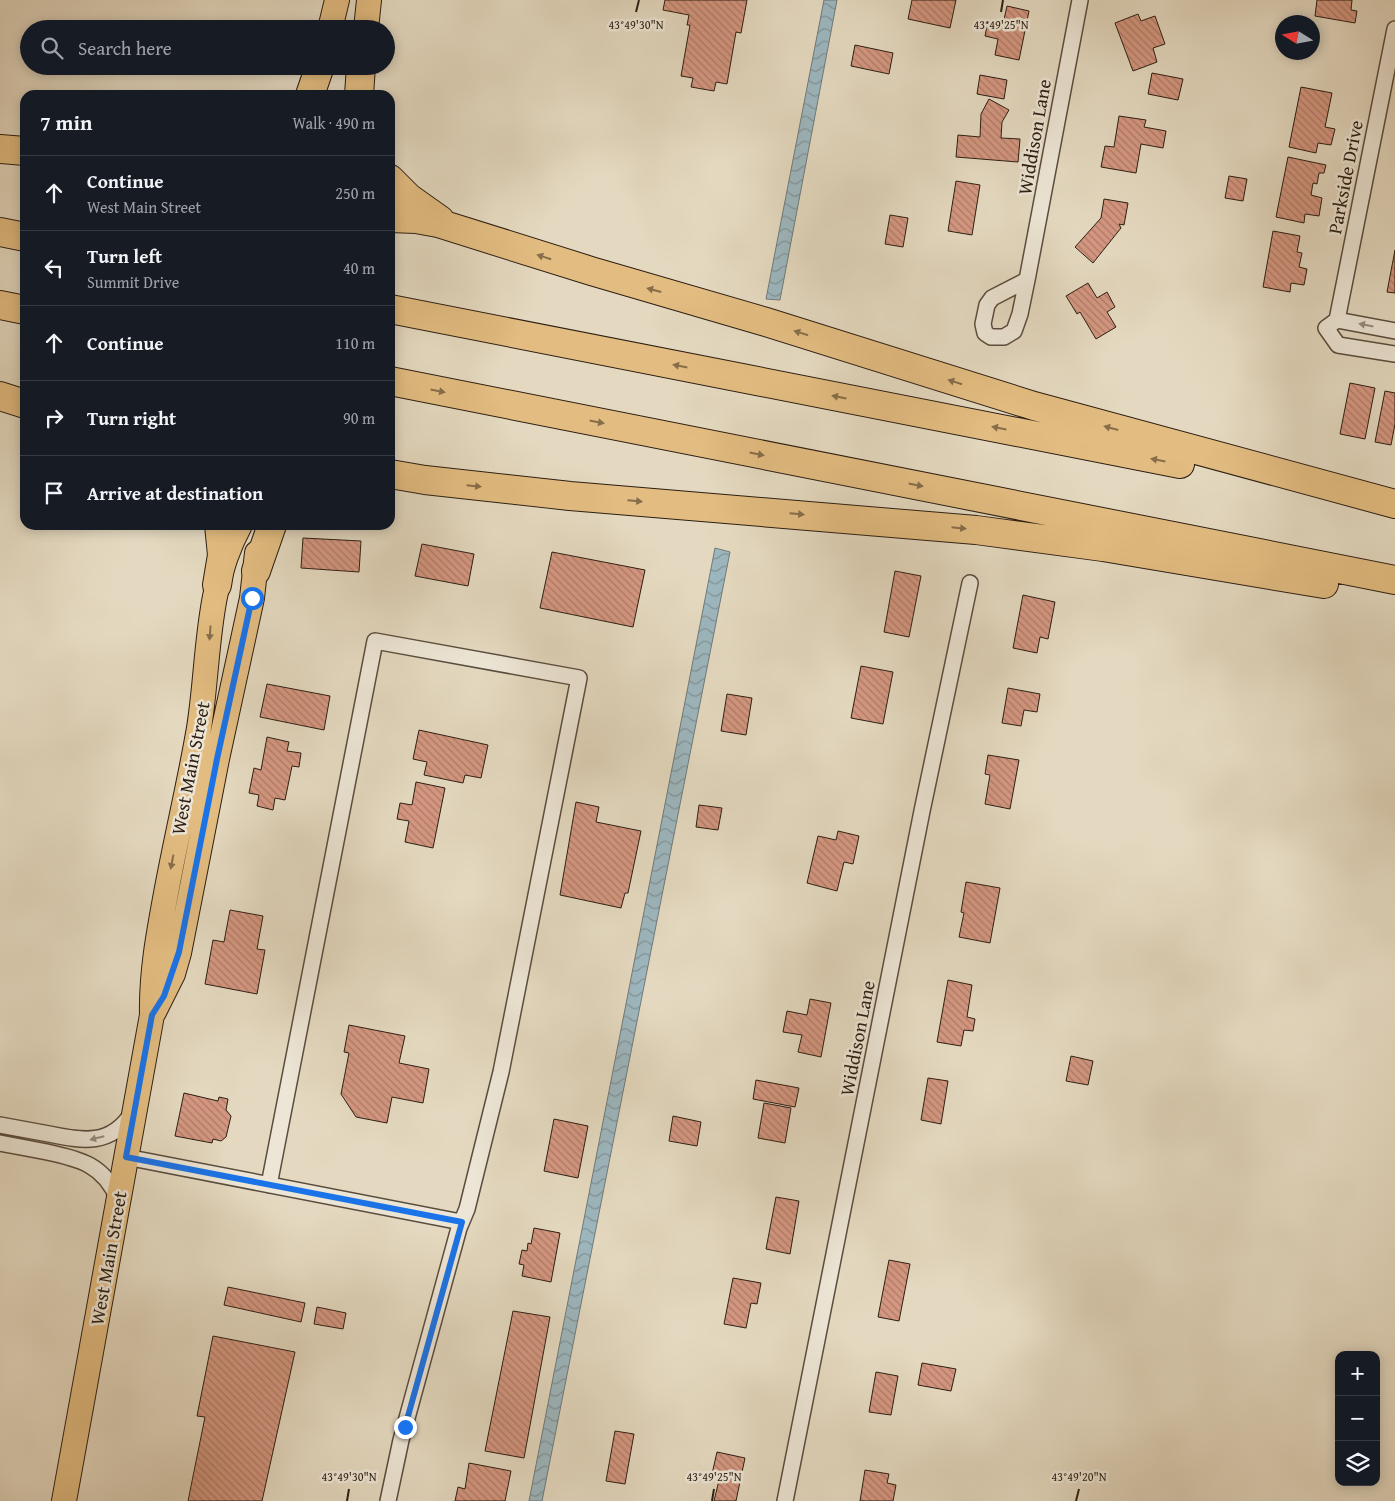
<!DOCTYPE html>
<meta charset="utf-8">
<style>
body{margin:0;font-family:"Gentium Book Plus",serif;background:#242831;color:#f1f3f6}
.controls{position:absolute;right:15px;bottom:15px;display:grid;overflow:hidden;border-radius:10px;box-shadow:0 2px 12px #0003}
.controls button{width:45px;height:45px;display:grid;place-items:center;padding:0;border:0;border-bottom:1px solid #363941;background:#171b24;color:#f1f3f6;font:25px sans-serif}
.compass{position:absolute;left:1275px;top:15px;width:45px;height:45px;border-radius:50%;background:#171b24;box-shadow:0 2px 12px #0003;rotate:281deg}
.stop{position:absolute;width:15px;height:15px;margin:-11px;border:4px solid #1a73e8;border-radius:50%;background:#fff}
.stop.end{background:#1a73e8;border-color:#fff;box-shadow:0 1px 5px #0008}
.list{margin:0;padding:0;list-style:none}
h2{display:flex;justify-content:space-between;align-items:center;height:65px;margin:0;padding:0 20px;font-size:21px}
h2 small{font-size:16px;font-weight:400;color:#9ea1a6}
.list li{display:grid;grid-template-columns:32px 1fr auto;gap:15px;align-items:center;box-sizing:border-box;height:75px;padding:0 20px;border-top:1px solid #363941}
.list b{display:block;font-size:19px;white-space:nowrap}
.list p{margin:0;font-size:16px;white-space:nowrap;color:#9ea1a6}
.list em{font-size:16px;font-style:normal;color:#9ea1a6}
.icon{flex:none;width:28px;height:28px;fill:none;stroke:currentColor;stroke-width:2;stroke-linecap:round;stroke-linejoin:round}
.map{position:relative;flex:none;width:1395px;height:1501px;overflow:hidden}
.search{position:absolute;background:#171b24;box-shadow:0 2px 12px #0003;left:20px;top:20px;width:375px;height:55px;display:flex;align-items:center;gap:12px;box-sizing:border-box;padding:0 18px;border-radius:28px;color:#9ea1a6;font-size:19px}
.panel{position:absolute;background:#171b24;box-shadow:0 2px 12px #0003;left:20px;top:90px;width:375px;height:440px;border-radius:15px}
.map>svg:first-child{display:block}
.water{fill:url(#water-waves);stroke:#707a7a}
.building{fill:url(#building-back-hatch);stroke:#2c1e12}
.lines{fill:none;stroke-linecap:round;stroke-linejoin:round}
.street-casing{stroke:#5a4d3e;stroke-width:18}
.primary-casing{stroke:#2c1e12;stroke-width:26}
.highway-casing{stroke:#2c1e12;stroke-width:30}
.street{stroke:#ede6d6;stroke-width:15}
.primary{stroke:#e2bc80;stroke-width:24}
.highway{stroke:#e2bc80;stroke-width:28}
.oneway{fill:#876d49}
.oneway2{fill:#968c7e}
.route{stroke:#1a73e8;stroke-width:6}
.ticks{fill:none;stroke:#2c1e12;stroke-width:2}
.labels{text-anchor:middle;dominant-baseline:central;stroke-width:5;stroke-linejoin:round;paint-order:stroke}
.street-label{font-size:19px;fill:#2c1e12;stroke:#ede6d6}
.ticks-label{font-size:12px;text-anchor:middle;fill:#2c1e12;stroke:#ede6d6;stroke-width:5;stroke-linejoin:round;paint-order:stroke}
</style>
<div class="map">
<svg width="1395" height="1501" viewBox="0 0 1395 1501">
<defs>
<pattern id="water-waves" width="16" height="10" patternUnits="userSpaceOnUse" patternTransform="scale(1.25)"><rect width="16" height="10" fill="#9db7bf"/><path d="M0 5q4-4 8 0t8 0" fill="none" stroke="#80949a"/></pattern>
<pattern id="building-back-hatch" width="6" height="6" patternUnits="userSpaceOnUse" patternTransform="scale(1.25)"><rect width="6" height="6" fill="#d59781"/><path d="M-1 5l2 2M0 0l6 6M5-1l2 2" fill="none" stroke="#ad7b68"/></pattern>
</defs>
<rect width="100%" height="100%" fill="#e4d9c0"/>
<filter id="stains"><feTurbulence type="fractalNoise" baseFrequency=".004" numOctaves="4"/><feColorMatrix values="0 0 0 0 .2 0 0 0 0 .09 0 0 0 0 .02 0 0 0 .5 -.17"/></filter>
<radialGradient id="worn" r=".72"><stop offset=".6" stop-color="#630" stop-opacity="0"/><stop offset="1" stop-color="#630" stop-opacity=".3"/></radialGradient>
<!-- water -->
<path class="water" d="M824,0H837L780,300L766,299Z
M715,548L730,552L542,1501H529Z"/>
<!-- building -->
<path class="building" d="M665,0H747L741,33L736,32L727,84L716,82L714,91L691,87L693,78L681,76L690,25H687L689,15L663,10Z
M912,0H956L950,28L908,19Z
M1317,0H1352L1351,10L1357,11L1355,23L1315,16Z
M1007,6L1029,11L1019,60L995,55L998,39L985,36L988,21L1003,24Z
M1138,14L1141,21L1155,16L1165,44L1153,48L1157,62L1133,71L1115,23Z
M855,45L893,53L889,74L851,66Z
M1152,73L1183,79L1178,100L1148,94Z
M980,75L1007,80L1004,99L977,94Z
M1301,87L1332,93L1325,127L1335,129L1331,145L1318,143L1316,153L1289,147Z
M989,99L1009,110L1002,122L1001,138L1020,139L1018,162L956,157L958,135L980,137L981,114Z
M1119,116L1146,120L1144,127L1166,131L1163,148L1141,144L1136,173L1101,167L1105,146L1114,147Z
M1288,157L1326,165L1324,173H1319L1317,184L1313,183L1311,195L1322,198L1319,216L1305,214L1304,223L1276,217Z
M1229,176L1247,179L1243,201L1225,198Z
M956,181L980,185L972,235L948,231Z
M1104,199L1128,203L1124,225L1119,224L1121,228L1093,263L1075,247L1101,218Z
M890,215L908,218L903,247L885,244Z
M1273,231L1300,236L1297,252L1302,253L1299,267L1307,269L1304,285L1291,283L1290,292L1263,287Z
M1395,250V293L1387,292Z
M1088,283L1097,298L1107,292L1115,307L1107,312L1116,327L1096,339L1080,312L1077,314L1066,296Z
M1350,383L1375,388L1365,439L1340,434Z
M1385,391L1395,393V424L1391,445L1375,442Z
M303,538L361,541L359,572L301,568Z
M422,544L474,554L468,586L415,576Z
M552,552L645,570L633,627L540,608Z
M895,571L921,576L909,637L884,632Z
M1023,595L1055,602L1048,639L1040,637L1037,653L1013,648Z
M861,666L893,672L883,724L851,718Z
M267,684L330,696L324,730L260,717Z
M1008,688L1040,694L1037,712L1024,710L1021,726L1002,723Z
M727,694L752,698L746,735L721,731Z
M419,730L488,745L481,778L465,775L463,783L424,775L427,762L413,759Z
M267,737L289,742L287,751L301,753L299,767L292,766L285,800L275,798L273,810L257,806L259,795L249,793L254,768L261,770Z
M988,755L1019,760L1010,809L985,804L990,775L985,774Z
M416,782L445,788L433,848L405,842L409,821L397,819L400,803L412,805Z
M576,802L599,807L596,822L641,831L628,893H625L621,908L560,895Z
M699,805L722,808L718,830L696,827Z
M838,831L859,836L853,864L844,862L837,891L807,883L818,836L836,840Z
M966,882L1000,888L990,943L959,937L964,913L961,912Z
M230,910L263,916L257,949L265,950L257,994L205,984L213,940L224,942Z
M948,980L972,985L967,1017L975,1019L973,1031L964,1030L961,1046L937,1042Z
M810,999L831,1003L821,1057L798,1052L802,1035L783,1032L787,1011L807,1015Z
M349,1025L405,1036L399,1063L429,1069L423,1103L392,1097L387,1123L356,1117L341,1094L349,1053L344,1052Z
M1071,1056L1093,1061L1088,1085L1066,1081Z
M928,1078L948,1081L941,1124L921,1120Z
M756,1080L799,1088L795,1107L753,1099Z
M184,1093L218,1101L219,1097L228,1099L226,1110L231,1116L226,1137L221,1141L213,1139L212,1143L175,1136Z
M764,1103L791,1108L785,1143L758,1138Z
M673,1116L701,1122L697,1146L669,1141Z
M554,1119L588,1126L578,1178L544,1171Z
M776,1197L799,1201L790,1254L766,1249Z
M534,1228L560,1233L551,1282L522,1276L524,1265L519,1264L522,1250L527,1251L528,1243L531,1244Z
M889,1260L910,1264L899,1321L878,1317Z
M733,1278L761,1283L757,1304L751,1303L746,1328L724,1324Z
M228,1287L305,1303L301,1322L224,1305Z
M317,1307L346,1313L343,1329L314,1324Z
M513,1311L550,1317L524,1458L485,1451Z
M213,1336L295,1352L262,1501H188L205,1417L197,1416Z
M922,1363L956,1369L951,1391L918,1385Z
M876,1372L898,1376L891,1415L869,1412Z
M615,1431L634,1434L625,1484L606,1481Z
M717,1452L745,1458L736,1501H714L720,1476L712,1474Z
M469,1463L511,1471L505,1501H455L458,1487L465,1489Z
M865,1470L889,1474L887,1483L896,1485L893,1501H860Z"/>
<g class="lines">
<!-- street casing -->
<g class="street-casing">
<path id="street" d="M1395,29L1337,320L1326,328L1338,345L1395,354
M1027,280L1080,0
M1027,280L1020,314L1014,331L1004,337H991L985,333L983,324L987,305L992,298Z
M1337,320L1395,331
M0,1125C16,1128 33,1131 49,1134C83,1141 111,1146 132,1113
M0,1143C16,1146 31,1149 47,1152C80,1159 104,1165 118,1199
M126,1157L461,1222
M269,1185L375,641L579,678L501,1072L467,1209L459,1228L401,1440L388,1501
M785,1501L922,811L970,583"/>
</g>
<!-- primary casing -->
<g class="primary-casing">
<path id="primary" d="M330,29L337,0
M366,29L369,0
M154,1012L173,974L179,953L217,759L252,598L257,553
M64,1501L152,1015C151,972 159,931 167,888C177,834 190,781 199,728C210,658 205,589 240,525"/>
</g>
<!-- highway casing -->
<g class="highway-casing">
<path id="highway" d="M310,95L320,66
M359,95L361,66
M0,149L25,151
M390,179L409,198L440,220
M390,218L416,219L438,223L591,271L766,322L1034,406L1395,504
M0,232L25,237
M0,305L25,310
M390,309L1180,464
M390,381L1395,580
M0,396L25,404
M390,474L425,480L570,496L976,530L1103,547L1324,584
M256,571L272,525
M217,585L222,555L219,525"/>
</g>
<!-- street -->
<use href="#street" class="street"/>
<!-- primary -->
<use href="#primary" class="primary"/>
<!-- highway -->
<use href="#highway" class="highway"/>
</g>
<!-- one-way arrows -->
<defs><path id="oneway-solid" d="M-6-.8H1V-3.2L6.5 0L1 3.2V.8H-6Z" transform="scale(1.25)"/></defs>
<g class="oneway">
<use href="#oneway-solid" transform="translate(544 257) rotate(-162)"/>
<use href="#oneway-solid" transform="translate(654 290) rotate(-165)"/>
<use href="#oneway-solid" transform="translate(801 333) rotate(-162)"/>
<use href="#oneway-solid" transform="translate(680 366) rotate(-169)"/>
<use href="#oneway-solid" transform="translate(955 382) rotate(-162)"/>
<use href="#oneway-solid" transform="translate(438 391) rotate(11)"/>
<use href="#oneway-solid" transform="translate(839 397) rotate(-169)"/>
<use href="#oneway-solid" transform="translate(597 422) rotate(11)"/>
<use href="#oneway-solid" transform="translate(999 428) rotate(-169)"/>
<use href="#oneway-solid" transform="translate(1111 428) rotate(-165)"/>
<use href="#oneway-solid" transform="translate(757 454) rotate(11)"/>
<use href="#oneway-solid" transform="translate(1158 460) rotate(-169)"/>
<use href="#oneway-solid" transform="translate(916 485) rotate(11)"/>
<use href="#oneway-solid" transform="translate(474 486) rotate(6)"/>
<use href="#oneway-solid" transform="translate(635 501) rotate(5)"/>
<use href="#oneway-solid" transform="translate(797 514) rotate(5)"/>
<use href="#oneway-solid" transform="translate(959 528) rotate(6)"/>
<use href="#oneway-solid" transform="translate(210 633) rotate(94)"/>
<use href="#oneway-solid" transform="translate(172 862) rotate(101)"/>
</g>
<g class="oneway2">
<use href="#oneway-solid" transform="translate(1366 325) rotate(-169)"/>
<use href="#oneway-solid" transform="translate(97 1138) rotate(166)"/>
</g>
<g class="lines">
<!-- route -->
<path class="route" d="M252,598L217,759L179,952L164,996L152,1015L126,1157L462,1222L405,1427"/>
</g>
<!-- ticks -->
<path class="ticks" d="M636,12L639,0M1001,12L1003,0M347,1501L349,1489M712,1501L714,1489M1076,1501L1079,1489"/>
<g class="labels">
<!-- street labels -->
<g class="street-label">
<text transform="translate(1034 137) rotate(-80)">Widdison Lane</text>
<text transform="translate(1345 177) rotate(-79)">Parkside Drive</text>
<text transform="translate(190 768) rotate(-79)">West Main Street</text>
<text transform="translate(857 1038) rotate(-79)">Widdison Lane</text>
<text transform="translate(108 1258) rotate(-80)">West Main Street</text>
</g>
</g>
<g class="ticks-label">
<text x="636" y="29">43°49'30"N</text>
<text x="1001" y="29">43°49'25"N</text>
<text x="349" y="1481">43°49'30"N</text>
<text x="714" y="1481">43°49'25"N</text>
<text x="1079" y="1481">43°49'20"N</text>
</g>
<rect width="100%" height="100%" filter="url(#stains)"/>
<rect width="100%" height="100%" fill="url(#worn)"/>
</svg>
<div class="controls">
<button>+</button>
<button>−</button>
<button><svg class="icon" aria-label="layers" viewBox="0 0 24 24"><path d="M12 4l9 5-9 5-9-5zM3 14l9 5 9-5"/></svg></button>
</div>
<svg class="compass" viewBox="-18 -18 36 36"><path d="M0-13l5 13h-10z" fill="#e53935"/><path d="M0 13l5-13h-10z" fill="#9ea1a6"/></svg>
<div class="stop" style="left:252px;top:598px"></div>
<div class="stop end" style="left:405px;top:1427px"></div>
<div class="search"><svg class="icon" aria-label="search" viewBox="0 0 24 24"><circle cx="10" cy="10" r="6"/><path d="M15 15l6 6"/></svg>Search here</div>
<section class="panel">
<h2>7 min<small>Walk · 490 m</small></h2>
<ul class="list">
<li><svg class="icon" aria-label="ahead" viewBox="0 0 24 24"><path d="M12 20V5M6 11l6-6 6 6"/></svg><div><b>Continue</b><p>West Main Street</p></div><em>250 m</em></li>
<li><svg class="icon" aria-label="left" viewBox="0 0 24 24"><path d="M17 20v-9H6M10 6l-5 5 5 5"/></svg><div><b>Turn left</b><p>Summit Drive</p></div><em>40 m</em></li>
<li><svg class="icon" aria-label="ahead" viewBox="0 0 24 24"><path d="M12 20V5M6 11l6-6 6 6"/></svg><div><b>Continue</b></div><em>110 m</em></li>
<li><svg class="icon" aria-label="right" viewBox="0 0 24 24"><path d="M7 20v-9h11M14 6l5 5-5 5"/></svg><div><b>Turn right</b></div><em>90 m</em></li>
<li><svg class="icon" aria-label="arrive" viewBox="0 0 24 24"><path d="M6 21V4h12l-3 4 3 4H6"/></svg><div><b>Arrive at destination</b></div></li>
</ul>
</section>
</div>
